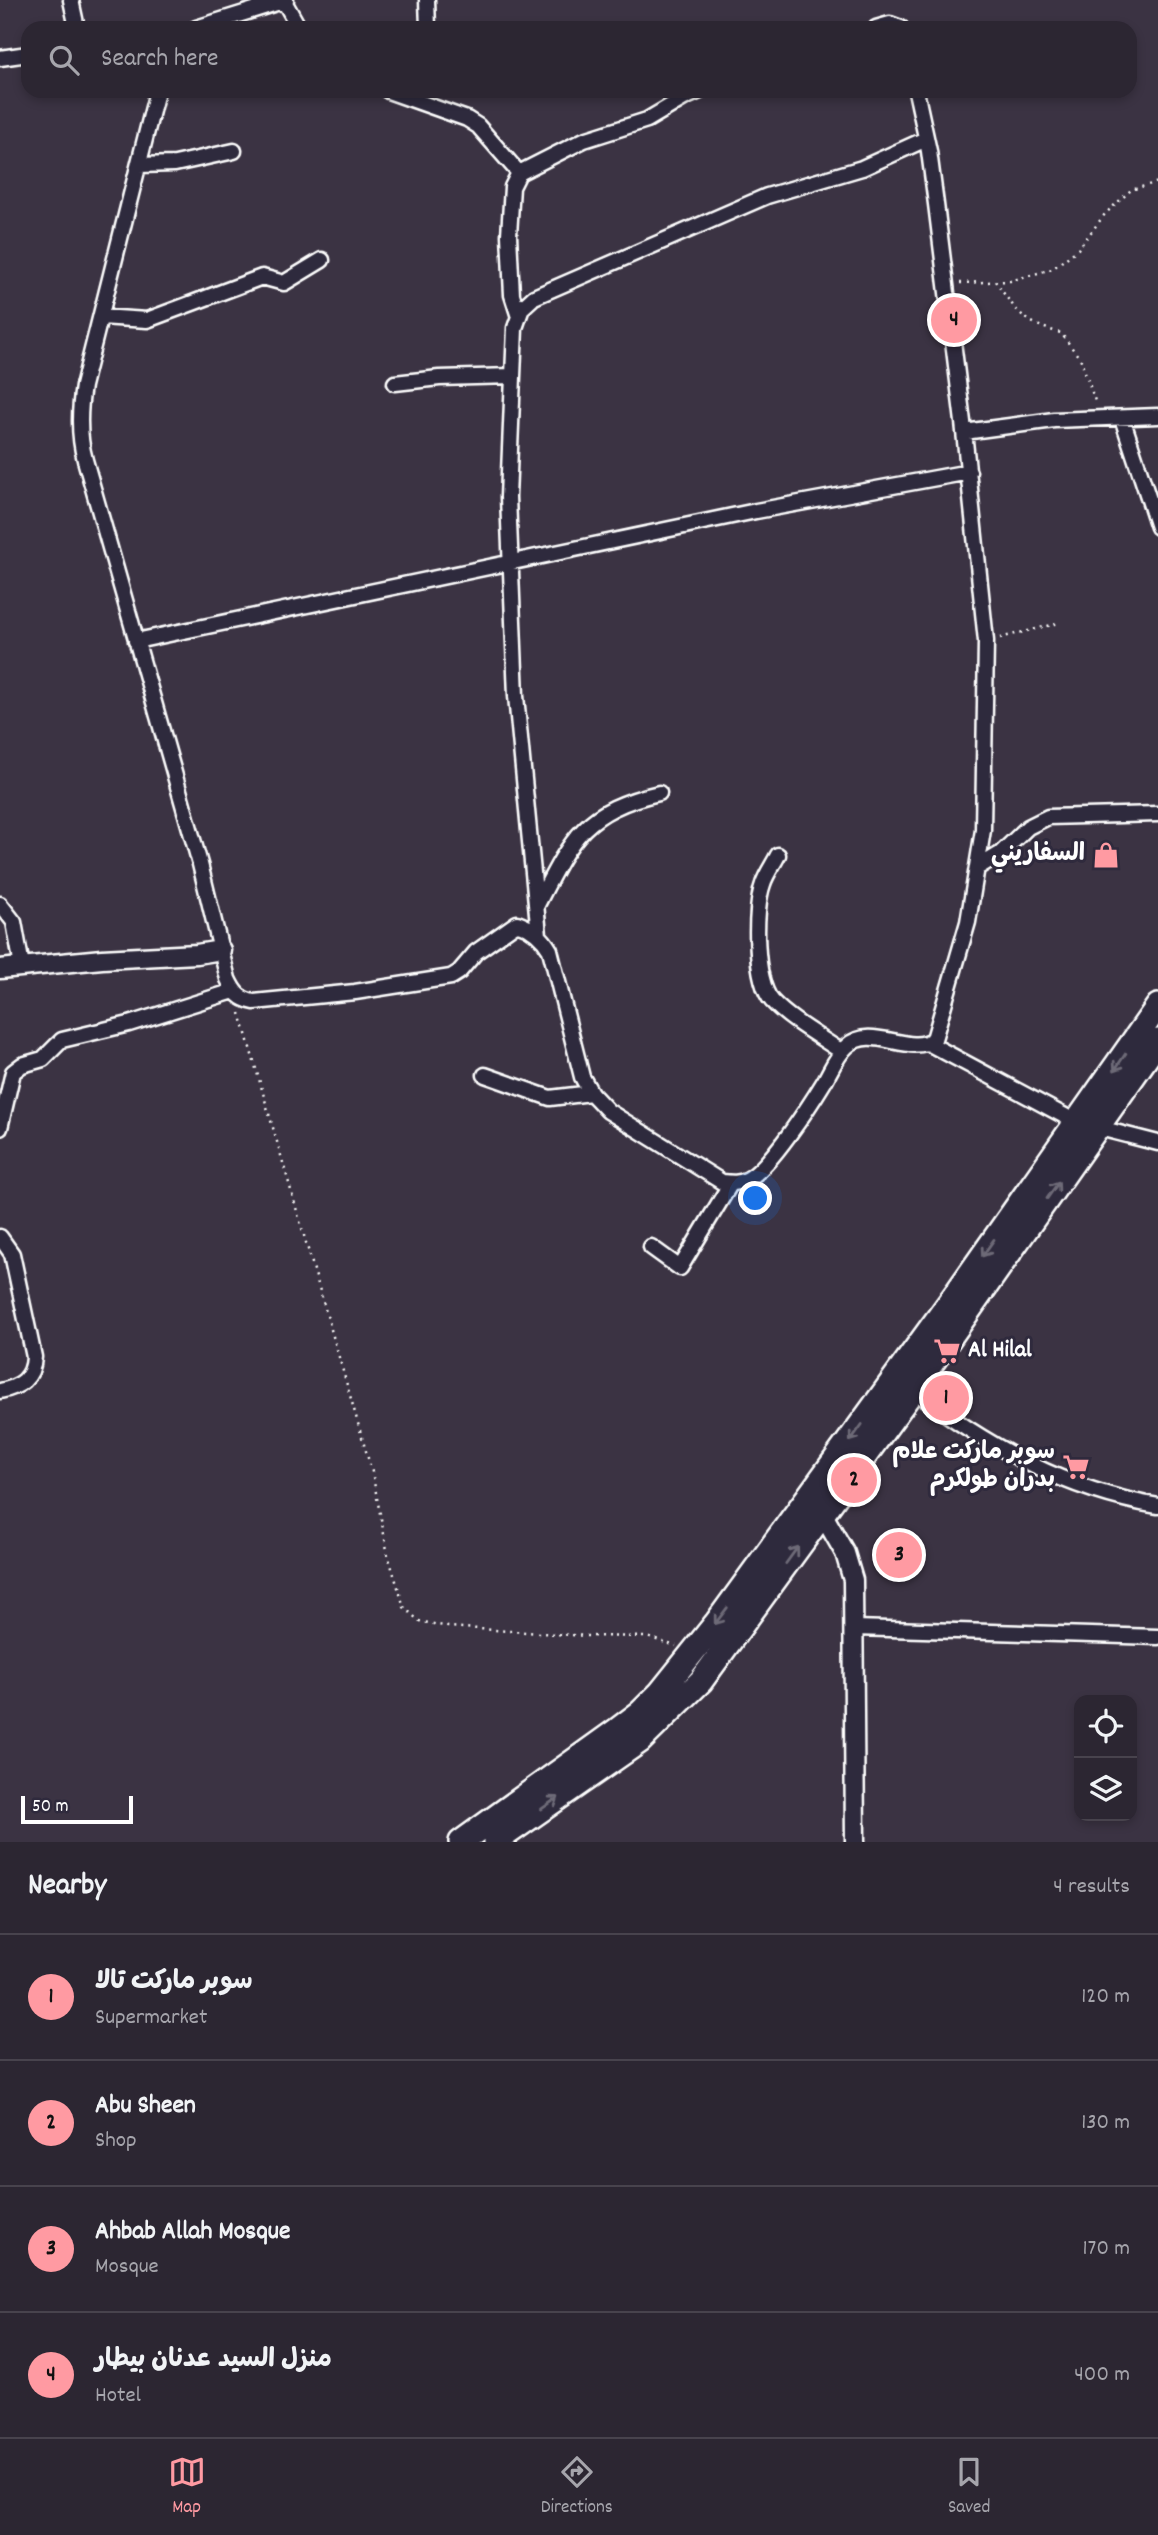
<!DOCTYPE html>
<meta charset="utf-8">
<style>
body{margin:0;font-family:Dekko,"Playpen Sans Arabic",sans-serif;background:#38323e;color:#f1f3f6}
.controls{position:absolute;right:21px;bottom:21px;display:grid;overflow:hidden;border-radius:14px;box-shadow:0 4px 10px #0003}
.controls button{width:63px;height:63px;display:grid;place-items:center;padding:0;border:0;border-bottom:2px solid #48434d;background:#2c2632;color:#f1f3f6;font:35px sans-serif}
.scale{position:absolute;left:21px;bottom:18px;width:112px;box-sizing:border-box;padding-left:7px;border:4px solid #fff;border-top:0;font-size:19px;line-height:24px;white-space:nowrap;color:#fff;-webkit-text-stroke:5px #2f2a3d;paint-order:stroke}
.you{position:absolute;left:756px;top:1199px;width:24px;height:24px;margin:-18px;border:5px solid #fff;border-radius:50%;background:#1a73e8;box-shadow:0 0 0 10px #1a73e833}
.badge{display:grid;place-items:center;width:46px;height:46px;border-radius:50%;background:#ff9aa2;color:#111;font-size:23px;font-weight:700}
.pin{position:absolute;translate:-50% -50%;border:4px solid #fff;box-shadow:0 2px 7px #0006}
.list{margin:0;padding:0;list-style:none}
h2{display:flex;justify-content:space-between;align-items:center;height:91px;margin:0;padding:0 28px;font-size:30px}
h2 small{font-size:23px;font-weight:400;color:#a6a5ac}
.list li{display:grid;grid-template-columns:46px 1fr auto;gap:21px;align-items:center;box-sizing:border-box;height:126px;padding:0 28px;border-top:2px solid #48434d}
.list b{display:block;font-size:26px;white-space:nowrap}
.list p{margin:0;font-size:23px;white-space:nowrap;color:#a6a5ac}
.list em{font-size:23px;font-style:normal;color:#a6a5ac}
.icon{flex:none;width:38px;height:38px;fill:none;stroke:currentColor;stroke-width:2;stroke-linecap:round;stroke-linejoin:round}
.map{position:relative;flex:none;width:1158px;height:1842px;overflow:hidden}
.search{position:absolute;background:#2c2632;box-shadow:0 4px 10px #0003;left:21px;right:21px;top:21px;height:77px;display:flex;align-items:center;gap:18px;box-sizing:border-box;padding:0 24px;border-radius:21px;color:#a6a5ac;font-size:26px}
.sheet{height:595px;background:#2c2632}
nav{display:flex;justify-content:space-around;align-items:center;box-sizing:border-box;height:98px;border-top:2px solid #48434d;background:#2c2632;font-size:19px;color:#a6a5ac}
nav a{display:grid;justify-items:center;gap:4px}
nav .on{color:#ff9aa2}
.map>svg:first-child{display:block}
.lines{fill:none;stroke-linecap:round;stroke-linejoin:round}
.minor-casing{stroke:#fff;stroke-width:19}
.tertiary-casing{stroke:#fff;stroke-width:23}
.primary-casing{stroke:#fff;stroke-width:28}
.path{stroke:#fff;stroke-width:2.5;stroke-dasharray:2 5;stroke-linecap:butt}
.minor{stroke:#2f2a3d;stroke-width:14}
.tertiary{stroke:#2f2a3d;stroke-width:18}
.primary{stroke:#2f2a3d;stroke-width:23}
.oneway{stroke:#6d6a77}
.labels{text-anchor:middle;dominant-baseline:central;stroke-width:6;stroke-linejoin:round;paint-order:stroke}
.poi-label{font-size:24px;font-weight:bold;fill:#fff;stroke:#2f2a3d;text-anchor:end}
</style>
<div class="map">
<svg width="1158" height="1842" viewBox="0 0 1158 1842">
<rect width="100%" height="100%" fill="#3b3343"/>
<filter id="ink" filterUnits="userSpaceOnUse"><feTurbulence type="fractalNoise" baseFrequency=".0143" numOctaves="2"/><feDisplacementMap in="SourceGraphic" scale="14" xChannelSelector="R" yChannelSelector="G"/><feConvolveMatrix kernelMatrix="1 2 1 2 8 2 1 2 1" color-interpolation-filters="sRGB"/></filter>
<g filter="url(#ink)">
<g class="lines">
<!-- minor casing -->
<g class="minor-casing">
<path id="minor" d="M71,0L77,28
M427,0L428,28
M284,1L299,28
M196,28L286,0
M876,28L890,24L901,28
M0,58L28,54
M157,91L83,386C79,411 78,435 85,460L200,864L228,979C234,992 239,999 254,1002L355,992L451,977L459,972L476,952L517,923C532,928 542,936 550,950L582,1077L591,1093L608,1111L722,1182C731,1183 739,1184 748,1179C770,1167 810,1105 824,1082C831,1070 837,1055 847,1046C872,1023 909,1057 934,1039L968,922L983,830L986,641L963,422L936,204L929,151L916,91
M388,91L467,119L478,126L519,173
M139,165L175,164L234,151
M518,314L512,295L509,235L512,187L519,173L584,140L647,120L684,98L700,91
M101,317L147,320L262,277L284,283L322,260
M395,383L439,378L513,376
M1122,418L1158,527
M964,432L1054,420L1158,416
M136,641L756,511L969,472
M778,855C773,865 766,874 763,884C754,908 754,981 772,1001C791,1021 819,1036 842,1052
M977,868L1000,854L1028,827L1048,817L1158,814
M0,904L14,922L22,966
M537,905C570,841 583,810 659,793
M539,935L516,696L508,497L515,328L522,308L534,297L767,196L862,168L926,139
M928,1043L1076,1122L1158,1143
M485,1075L550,1098L591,1093
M0,1128L13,1072L22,1065L43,1059L62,1040L129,1024L234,991
M0,1237L12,1254L34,1357C33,1379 20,1387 0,1391
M651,1247L680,1268L731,1183
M913,1390C987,1446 1066,1491 1158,1506
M854,1628L1158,1637"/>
</g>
<!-- tertiary casing -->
<g class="tertiary-casing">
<path id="tertiary" d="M0,969L102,959L197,954L221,950
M822,1513L845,1553L853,1580L855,1842"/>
</g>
<!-- primary casing -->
<g class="primary-casing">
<path id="primary" d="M461,1842L617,1730L641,1712L660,1693L717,1622L955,1295L1158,1006
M495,1842L640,1741L701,1681L913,1390L1158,1041"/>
</g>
<!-- path -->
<path class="path" d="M995,281C1017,312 1023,323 1061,333L1081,360L1096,404
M960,283L1010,281L1052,269L1078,249L1105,214L1131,190L1158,182
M1000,638L1059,623
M240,1013L372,1472L388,1555L404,1607L419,1621L448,1627L587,1636L647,1637L676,1646"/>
<!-- minor -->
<use href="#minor" class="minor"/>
<!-- tertiary -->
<use href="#tertiary" class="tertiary"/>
<!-- primary -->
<use href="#primary" class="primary"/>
</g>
<!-- one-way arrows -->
<defs><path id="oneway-shaft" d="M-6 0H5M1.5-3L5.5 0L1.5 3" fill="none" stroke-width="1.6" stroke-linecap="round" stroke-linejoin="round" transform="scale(1.75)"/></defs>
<g class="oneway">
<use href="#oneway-shaft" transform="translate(1120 1062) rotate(124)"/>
<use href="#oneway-shaft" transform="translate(1053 1190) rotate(-55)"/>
<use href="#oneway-shaft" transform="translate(988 1248) rotate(125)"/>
<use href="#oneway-shaft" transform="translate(856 1433) rotate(126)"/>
<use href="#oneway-shaft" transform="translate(792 1555) rotate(-54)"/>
<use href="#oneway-shaft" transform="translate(721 1616) rotate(127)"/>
<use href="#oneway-shaft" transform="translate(550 1803) rotate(-35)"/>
</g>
</g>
<!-- icons -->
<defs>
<g id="shop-bare" transform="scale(2.1)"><path d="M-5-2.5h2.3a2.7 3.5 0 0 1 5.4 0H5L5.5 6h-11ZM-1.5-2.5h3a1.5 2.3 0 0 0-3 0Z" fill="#ff9aa2" stroke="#2f2a3d" stroke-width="2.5" paint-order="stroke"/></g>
<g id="supermarket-bare" transform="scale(2.1)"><path d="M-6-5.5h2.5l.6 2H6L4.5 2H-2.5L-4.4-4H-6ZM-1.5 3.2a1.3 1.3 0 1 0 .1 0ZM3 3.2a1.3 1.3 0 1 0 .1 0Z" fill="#ff9aa2" stroke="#2f2a3d" stroke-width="2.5" paint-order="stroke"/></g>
</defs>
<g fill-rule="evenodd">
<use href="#shop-bare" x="1106" y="855"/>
<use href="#supermarket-bare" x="947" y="1351"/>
<use href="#supermarket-bare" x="1076" y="1467"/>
</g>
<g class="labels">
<!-- poi labels -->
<g class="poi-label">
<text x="1085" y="855">السفاريني</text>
<text x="968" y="1351" text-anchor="start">Al Hilal</text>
<text x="1055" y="1453">سوبر ماركت علام<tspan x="1055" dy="28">بدران طولكرم</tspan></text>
</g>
</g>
</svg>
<div class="controls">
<button><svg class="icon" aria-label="locate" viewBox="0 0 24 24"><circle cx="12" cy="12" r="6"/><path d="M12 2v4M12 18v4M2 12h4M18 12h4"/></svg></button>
<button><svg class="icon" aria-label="layers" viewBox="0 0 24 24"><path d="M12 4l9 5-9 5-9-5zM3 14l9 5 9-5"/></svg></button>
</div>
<div class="scale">50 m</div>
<div class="you"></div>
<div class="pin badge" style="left:946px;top:1398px">1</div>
<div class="pin badge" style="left:854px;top:1480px">2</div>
<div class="pin badge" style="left:899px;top:1555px">3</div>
<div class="pin badge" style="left:954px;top:320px">4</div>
<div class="search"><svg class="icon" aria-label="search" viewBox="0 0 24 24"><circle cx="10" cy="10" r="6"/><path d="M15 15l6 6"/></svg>Search here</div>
</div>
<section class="sheet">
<h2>Nearby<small>4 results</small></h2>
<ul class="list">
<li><span class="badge">1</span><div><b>سوبر ماركت تالا</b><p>Supermarket</p></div><em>120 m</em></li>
<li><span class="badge">2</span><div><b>Abu Sheen</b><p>Shop</p></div><em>130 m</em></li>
<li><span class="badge">3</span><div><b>Ahbab Allah Mosque</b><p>Mosque</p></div><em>170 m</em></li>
<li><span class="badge">4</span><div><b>منزل السيد عدنان بيطار</b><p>Hotel</p></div><em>400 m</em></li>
</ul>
</section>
<nav>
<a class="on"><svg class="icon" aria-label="map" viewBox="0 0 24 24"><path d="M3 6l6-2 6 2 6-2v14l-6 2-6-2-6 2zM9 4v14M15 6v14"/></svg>Map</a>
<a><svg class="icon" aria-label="directions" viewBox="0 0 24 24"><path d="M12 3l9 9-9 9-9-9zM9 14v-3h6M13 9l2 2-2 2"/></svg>Directions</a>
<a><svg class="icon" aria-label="saved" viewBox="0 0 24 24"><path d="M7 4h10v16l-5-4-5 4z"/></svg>Saved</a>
</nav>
